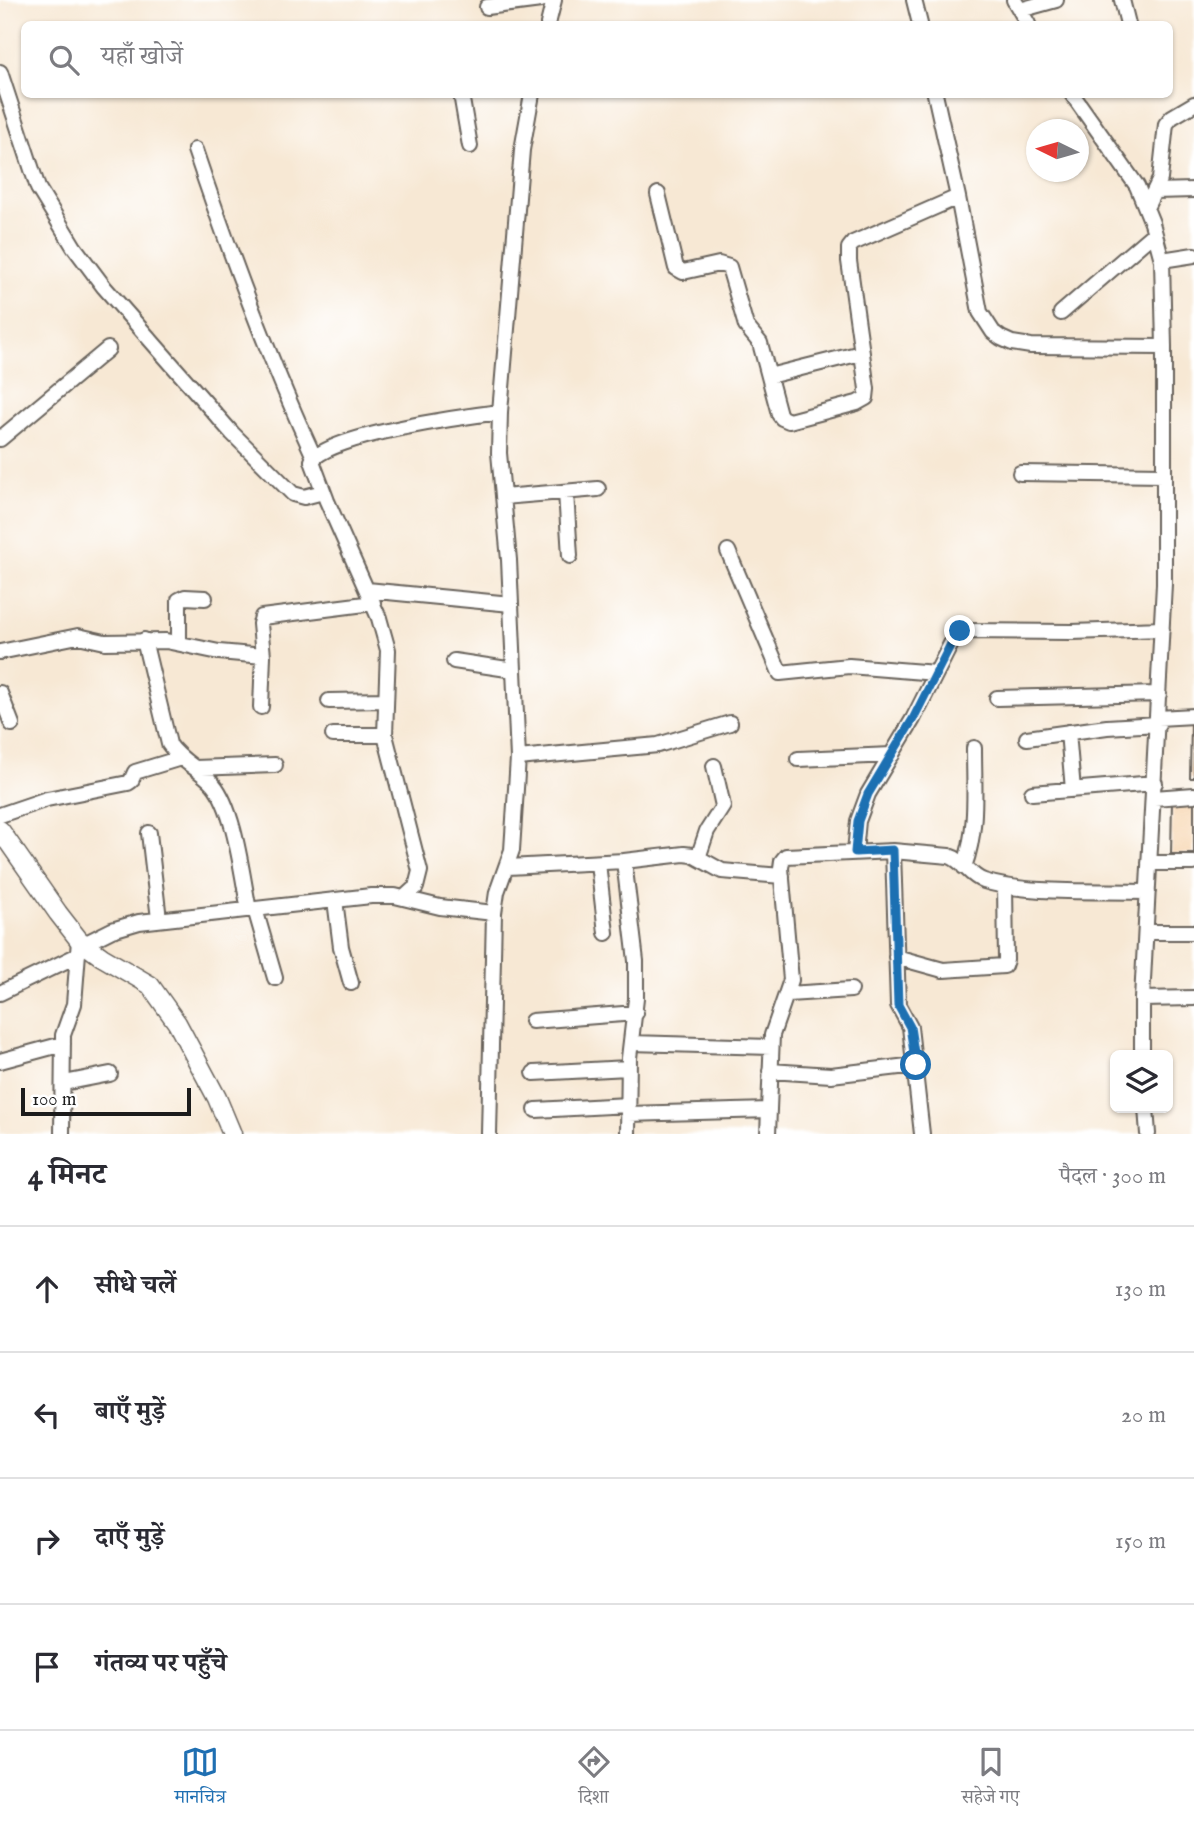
<!DOCTYPE html>
<html lang="hi">
<meta charset="utf-8">
<style>
body{margin:0;font-family:"IM FELL English","Noto Serif Devanagari",serif;background:#f7f7f7;color:#2b2b33}
.controls{position:absolute;right:21px;bottom:21px;display:grid;overflow:hidden;border-radius:10px;box-shadow:0 2px 5px #0004}
.controls button{width:63px;height:63px;display:grid;place-items:center;padding:0;border:0;border-bottom:2px solid #e1e1e2;background:#fff;color:#2b2b33;font:35px sans-serif}
.compass{position:absolute;left:1026px;top:119px;width:63px;height:63px;border-radius:50%;background:#fff;box-shadow:0 2px 5px #0004;rotate:275deg}
.scale{position:absolute;left:21px;bottom:18px;width:170px;box-sizing:border-box;padding-left:7px;border:4px solid #1c1c1c;border-top:0;font-size:19px;line-height:24px;white-space:nowrap;color:#1c1c1c;-webkit-text-stroke:5px #fff;paint-order:stroke}
.stop{position:absolute;width:21px;height:21px;margin:-16px;border:5px solid #1f6fb2;border-radius:50%;background:#fff}
.stop.end{background:#1f6fb2;border-color:#fff;box-shadow:0 2px 7px #0008}
.list{margin:0;padding:0;list-style:none}
h2{display:flex;justify-content:space-between;align-items:center;height:91px;margin:0;padding:0 28px;font-size:30px}
h2 small{font-size:23px;font-weight:400;color:#7c7c81}
.list li{display:grid;grid-template-columns:46px 1fr auto;gap:21px;align-items:center;box-sizing:border-box;height:126px;padding:0 28px;border-top:2px solid #e1e1e2}
.list b{display:block;font-size:26px;white-space:nowrap}
.list em{font-size:23px;font-style:normal;color:#7c7c81}
.icon{flex:none;width:38px;height:38px;fill:none;stroke:currentColor;stroke-width:2;stroke-linecap:round;stroke-linejoin:round}
.map{position:relative;flex:none;width:1194px;height:1134px;overflow:hidden}
.search{position:absolute;background:#fff;box-shadow:0 2px 5px #0004;left:21px;right:21px;top:21px;height:77px;display:flex;align-items:center;gap:18px;box-sizing:border-box;padding:0 24px;border-radius:10px;color:#7c7c81;font-size:26px}
.sheet{height:595px;background:#fff}
nav{display:flex;justify-content:space-around;align-items:center;box-sizing:border-box;height:98px;border-top:2px solid #e1e1e2;background:#fff;font-size:19px;color:#7c7c81}
nav a{display:grid;justify-items:center;gap:4px}
nav .on{color:#1f6fb2}
.map>svg:first-child{display:block}
.building{fill:#f1b776}
.lines{fill:none;stroke-linecap:round;stroke-linejoin:round}
.minor-casing{stroke:#69635c;stroke-width:18}
.major-casing{stroke:#69635c;stroke-width:21}
.minor{stroke:#fff;stroke-width:14}
.major{stroke:#fff;stroke-width:18}
.route{stroke:#1f6fb2;stroke-width:9}
</style>
<div class="map">
<svg width="1194" height="1134" viewBox="0 0 1194 1134">
<rect width="100%" height="100%" fill="#fff"/>
<filter id="ink" filterUnits="userSpaceOnUse"><feTurbulence type="fractalNoise" baseFrequency=".0143" numOctaves="2"/><feDisplacementMap in="SourceGraphic" scale="14" xChannelSelector="R" yChannelSelector="G"/><feConvolveMatrix kernelMatrix="1 2 1 2 8 2 1 2 1" color-interpolation-filters="sRGB"/></filter>
<filter id="wash" filterUnits="userSpaceOnUse"><feTurbulence type="fractalNoise" baseFrequency=".00686" numOctaves="4" result="noise"/><feDisplacementMap in="SourceGraphic" scale="28" xChannelSelector="R" yChannelSelector="G"/><feGaussianBlur stdDeviation="1.57" result="paint"/><feColorMatrix in="noise" values="0 0 0 0 0 0 0 0 0 0 0 0 0 0 0 0 0 1.4 0 .05"/><feComposite in="paint" operator="in"/></filter>
<g filter="url(#wash)">
<rect width="100%" height="100%" fill="#f7e8d4"/>
<g id="blocks">
<!-- building -->
<path class="building" d="M1191,721H1194V778H1190Z
M1172,801H1194V854H1171Z"/>
</g>
</g>
<g filter="url(#ink)">
<use href="#blocks" fill-opacity="0" stroke="#69635c" stroke-width="2"/>
<g class="lines">
<!-- minor casing -->
<g class="minor-casing">
<path id="minor" d="M914,0L920,24
M1014,0L1028,24
M1122,0L1128,24
M487,7L541,0
M1020,10L1056,0
M548,24L554,0
M0,72L38,188L74,247L104,287L232,433L293,494L304,497L323,492
M461,94L470,146
M935,94L958,197L980,312L993,332L1001,338L1012,343L1031,346L1164,347
M1072,94L1137,186L1152,223L1162,260L1164,347V584L1142,999V1055
M195,150C230,254 268,357 314,457
M1155,191L1194,190
M658,194L676,268L683,272L719,264L729,267L746,326L760,343L779,414L782,418L789,421L857,403L866,398L867,389L849,261V248L853,243L958,197
M1146,208L1160,179L1166,124L1172,117L1194,104
M1162,260L1194,255
M1061,313L1154,233
M769,376L861,353
M0,439L108,349
M1020,473L1164,475
M566,492L570,556
M503,497L598,489
M728,551L780,673L849,666L936,673
M367,590L511,604
M144,640L169,744C180,761 200,769 213,784C235,810 242,876 249,910
M179,643V600L185,597L205,598
M0,652L78,636L105,642L166,641L219,652L263,656
M454,661L514,670
M0,693L12,724
M997,698L1159,694
M329,701L385,700
M261,707L263,656L260,624L262,617L373,603
M1158,718L1194,716
M1068,732L1073,790
M333,735H385
M1027,738L1107,727L1158,724
M518,758L658,745L730,723
M798,759L892,755
M195,768L275,765
M1032,793L1155,783
M1154,798L1194,795
M0,815L47,799L128,783L131,781L135,772L181,758
M149,833L159,919
M893,851L898,1005L910,1027L922,1134
M855,852L858,821L868,794L913,719L956,634L960,631L1072,632L1162,629
M698,858L707,831L723,806L714,766
M624,861L636,961V999L629,1058L628,1134
M598,863L606,933
M1149,863H1194
M508,867L624,861L684,854L693,855L722,871L782,876
M964,867C978,829 974,789 974,748
M404,898L416,887L420,871L385,735L388,650L379,618L327,501L312,461C328,435 467,416 500,412
M335,900L341,947L351,983
M255,909L275,978
M1146,932H1194
M84,944L112,930L139,922L371,896H395L440,907L494,913
M896,957L943,970L1004,966L1006,960L1005,886
M0,993L78,955
M788,994L851,990
M1142,999L1194,998
M532,1021L636,1013
M631,1043L771,1047
M0,1061L63,1044
M770,1071L831,1075L916,1065
M534,1073L628,1068
M64,1083L110,1074
M1146,1108L1148,1134
M536,1110L628,1105
M628,1114L769,1110
M62,1134L63,1035L74,1004L79,940
M489,1134L494,913L497,892L512,850L518,758L509,560L499,453L500,412L522,150L532,94
M768,1134L772,1035L791,980L781,868L782,861L786,856L893,851L949,856C963,860 969,876 984,881C1028,895 1100,890 1148,892"/>
</g>
<!-- major casing -->
<g class="major-casing">
<path id="major" d="M0,830L58,913L79,940L102,957L150,985L177,1023L217,1098L232,1134"/>
</g>
<!-- minor -->
<use href="#minor" class="minor"/>
<!-- major -->
<use href="#major" class="major"/>
</g>
</g>
<g class="lines" filter="url(#ink)">
<!-- route -->
<path class="route" d="M916,1065L910,1027L898,1005L893,850L855,852L858,821L868,794L913,719L956,634L960,631"/>
</g>
</svg>
<div class="controls">
<button><svg class="icon" aria-label="layers" viewBox="0 0 24 24"><path d="M12 4l9 5-9 5-9-5zM3 14l9 5 9-5"/></svg></button>
</div>
<svg class="compass" viewBox="-18 -18 36 36"><path d="M0-13l5 13h-10z" fill="#e53935"/><path d="M0 13l5-13h-10z" fill="#7c7c81"/></svg>
<div class="scale">100 m</div>
<div class="stop" style="left:916px;top:1065px"></div>
<div class="stop end" style="left:960px;top:631px"></div>
<div class="search"><svg class="icon" aria-label="search" viewBox="0 0 24 24"><circle cx="10" cy="10" r="6"/><path d="M15 15l6 6"/></svg>यहाँ खोजें</div>
</div>
<section class="sheet">
<h2>4 मिनट<small>पैदल · 300 m</small></h2>
<ul class="list">
<li><svg class="icon" aria-label="ahead" viewBox="0 0 24 24"><path d="M12 20V5M6 11l6-6 6 6"/></svg><div><b>सीधे चलें</b></div><em>130 m</em></li>
<li><svg class="icon" aria-label="left" viewBox="0 0 24 24"><path d="M17 20v-9H6M10 6l-5 5 5 5"/></svg><div><b>बाएँ मुड़ें</b></div><em>20 m</em></li>
<li><svg class="icon" aria-label="right" viewBox="0 0 24 24"><path d="M7 20v-9h11M14 6l5 5-5 5"/></svg><div><b>दाएँ मुड़ें</b></div><em>150 m</em></li>
<li><svg class="icon" aria-label="arrive" viewBox="0 0 24 24"><path d="M6 21V4h12l-3 4 3 4H6"/></svg><div><b>गंतव्य पर पहुँचे</b></div></li>
</ul>
</section>
<nav>
<a class="on"><svg class="icon" aria-label="map" viewBox="0 0 24 24"><path d="M3 6l6-2 6 2 6-2v14l-6 2-6-2-6 2zM9 4v14M15 6v14"/></svg>मानचित्र</a>
<a><svg class="icon" aria-label="directions" viewBox="0 0 24 24"><path d="M12 3l9 9-9 9-9-9zM9 14v-3h6M13 9l2 2-2 2"/></svg>दिशा</a>
<a><svg class="icon" aria-label="saved" viewBox="0 0 24 24"><path d="M7 4h10v16l-5-4-5 4z"/></svg>सहेजे गए</a>
</nav>
